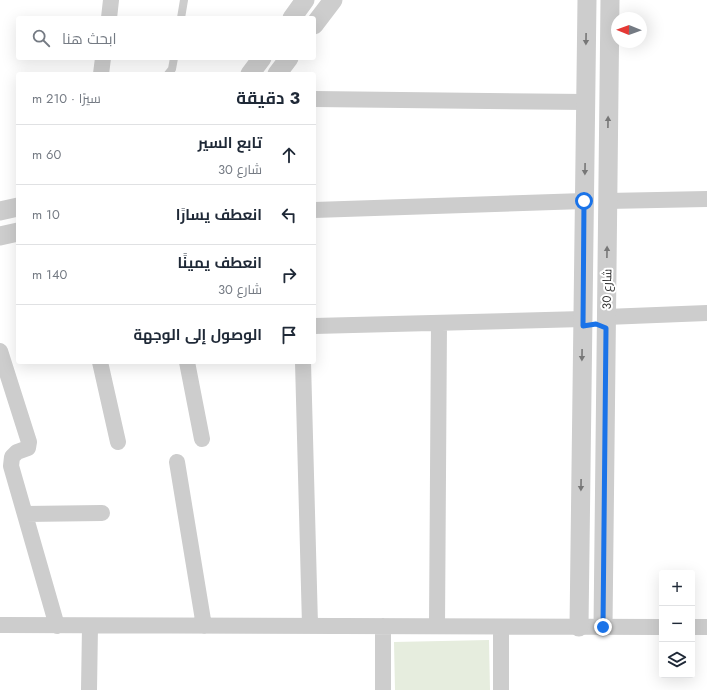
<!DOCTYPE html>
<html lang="ar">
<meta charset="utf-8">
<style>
body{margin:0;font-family:Jost,Cairo,sans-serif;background:#f6f6f7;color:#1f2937;direction:rtl}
.controls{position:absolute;right:12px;bottom:12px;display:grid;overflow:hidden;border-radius:4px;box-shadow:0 4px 16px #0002}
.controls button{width:36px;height:36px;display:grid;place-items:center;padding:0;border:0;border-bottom:1px solid #e0e1e3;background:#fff;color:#1f2937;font:20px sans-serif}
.compass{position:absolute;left:611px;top:12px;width:36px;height:36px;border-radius:50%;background:#fff;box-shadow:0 4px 16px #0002;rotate:271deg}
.stop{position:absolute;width:12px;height:12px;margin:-9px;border:3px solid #1a73e8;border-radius:50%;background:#fff}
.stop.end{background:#1a73e8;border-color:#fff;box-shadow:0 1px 4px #0008}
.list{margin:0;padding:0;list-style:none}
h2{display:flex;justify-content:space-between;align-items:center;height:52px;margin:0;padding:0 16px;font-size:17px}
h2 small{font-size:13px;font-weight:400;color:#747a83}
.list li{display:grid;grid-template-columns:26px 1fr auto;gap:12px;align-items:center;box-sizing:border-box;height:60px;padding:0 16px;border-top:1px solid #e0e1e3}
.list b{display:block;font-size:15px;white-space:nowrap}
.list p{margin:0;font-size:13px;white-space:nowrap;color:#747a83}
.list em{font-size:13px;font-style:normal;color:#747a83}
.icon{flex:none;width:22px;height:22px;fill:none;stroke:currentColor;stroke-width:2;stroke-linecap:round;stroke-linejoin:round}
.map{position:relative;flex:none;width:707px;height:690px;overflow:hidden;direction:ltr}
.search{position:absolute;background:#fff;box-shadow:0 4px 16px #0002;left:16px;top:16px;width:300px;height:44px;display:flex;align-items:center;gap:10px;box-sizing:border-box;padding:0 14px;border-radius:4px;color:#747a83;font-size:15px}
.panel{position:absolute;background:#fff;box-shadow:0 4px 16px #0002;left:16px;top:72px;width:300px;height:292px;border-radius:4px;direction:rtl}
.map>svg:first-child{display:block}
.green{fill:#e6edde}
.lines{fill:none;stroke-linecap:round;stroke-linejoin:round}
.service{stroke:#cdcdcd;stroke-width:8}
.minor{stroke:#cdcdcd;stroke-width:16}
.tertiary{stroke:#cdcdcd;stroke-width:19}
.oneway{fill:#777}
.route{stroke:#1a73e8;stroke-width:5}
.labels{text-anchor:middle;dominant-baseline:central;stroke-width:4;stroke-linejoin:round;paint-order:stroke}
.street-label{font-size:12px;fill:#303030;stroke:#fff}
</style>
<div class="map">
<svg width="707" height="690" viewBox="0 0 707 690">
<rect width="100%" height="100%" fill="#fff"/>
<!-- green -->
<path class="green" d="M489,640L490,690H395L394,642Z"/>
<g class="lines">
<!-- service -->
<path class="service" d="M181,18L184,0
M168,74L172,69L174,58"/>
<!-- minor -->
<path class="minor" d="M109,18L111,0
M101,74L103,58
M314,99L586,102
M607,201L707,199
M314,210L584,201
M606,317L707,313
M314,326L583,319
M0,351L29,442L28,448L17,452L12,457L11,466L57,626
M100,362L118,442
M187,362L202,439
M303,362L310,625
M177,462L204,626
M25,514L102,513
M0,625L662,627
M437,626L439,323
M692,627H707
M89,690L90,626
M383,690V626
M501,690V627"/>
<!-- tertiary -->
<path class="tertiary" d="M292,18L305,0
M314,25L333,0
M250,74L262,58
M277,74L289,58
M0,211L18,207
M0,236L18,232
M579,627L587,0
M603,627L610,0"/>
</g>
<!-- one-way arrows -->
<defs><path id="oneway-solid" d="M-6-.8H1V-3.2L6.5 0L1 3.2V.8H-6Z"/></defs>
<g class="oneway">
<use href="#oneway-solid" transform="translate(586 39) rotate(91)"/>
<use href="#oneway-solid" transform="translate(608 122) rotate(-89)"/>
<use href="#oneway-solid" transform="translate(585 169) rotate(91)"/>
<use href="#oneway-solid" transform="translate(607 252) rotate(-89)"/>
<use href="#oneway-solid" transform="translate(582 355) rotate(91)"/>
<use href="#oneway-solid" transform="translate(581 485) rotate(91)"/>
</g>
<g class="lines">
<!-- route -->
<path class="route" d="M584,201L583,326L596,324L606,328L603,627"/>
</g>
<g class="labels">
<!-- street labels -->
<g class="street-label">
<text transform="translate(607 289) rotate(-89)">شارع 30</text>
</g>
</g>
</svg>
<div class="controls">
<button>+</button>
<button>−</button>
<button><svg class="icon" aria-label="layers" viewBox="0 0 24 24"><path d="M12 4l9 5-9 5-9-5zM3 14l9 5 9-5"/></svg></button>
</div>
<svg class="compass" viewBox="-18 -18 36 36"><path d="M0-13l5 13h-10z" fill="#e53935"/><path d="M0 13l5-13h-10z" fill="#747a83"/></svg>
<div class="stop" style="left:584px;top:201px"></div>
<div class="stop end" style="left:603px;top:627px"></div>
<div class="search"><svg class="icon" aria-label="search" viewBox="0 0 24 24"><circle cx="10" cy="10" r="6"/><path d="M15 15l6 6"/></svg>ابحث هنا</div>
<section class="panel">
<h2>3 دقيقة<small>سيرًا · 210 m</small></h2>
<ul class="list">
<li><svg class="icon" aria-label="ahead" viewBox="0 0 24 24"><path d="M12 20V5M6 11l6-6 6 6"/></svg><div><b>تابع السير</b><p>شارع 30</p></div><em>60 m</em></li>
<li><svg class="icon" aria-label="left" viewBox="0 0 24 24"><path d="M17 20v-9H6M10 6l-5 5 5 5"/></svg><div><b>انعطف يسارًا</b></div><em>10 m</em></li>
<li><svg class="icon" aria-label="right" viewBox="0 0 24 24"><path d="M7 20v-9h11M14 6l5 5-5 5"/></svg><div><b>انعطف يمينًا</b><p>شارع 30</p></div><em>140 m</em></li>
<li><svg class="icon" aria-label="arrive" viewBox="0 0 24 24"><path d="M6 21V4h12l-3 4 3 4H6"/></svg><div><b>الوصول إلى الوجهة</b></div></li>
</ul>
</section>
</div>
